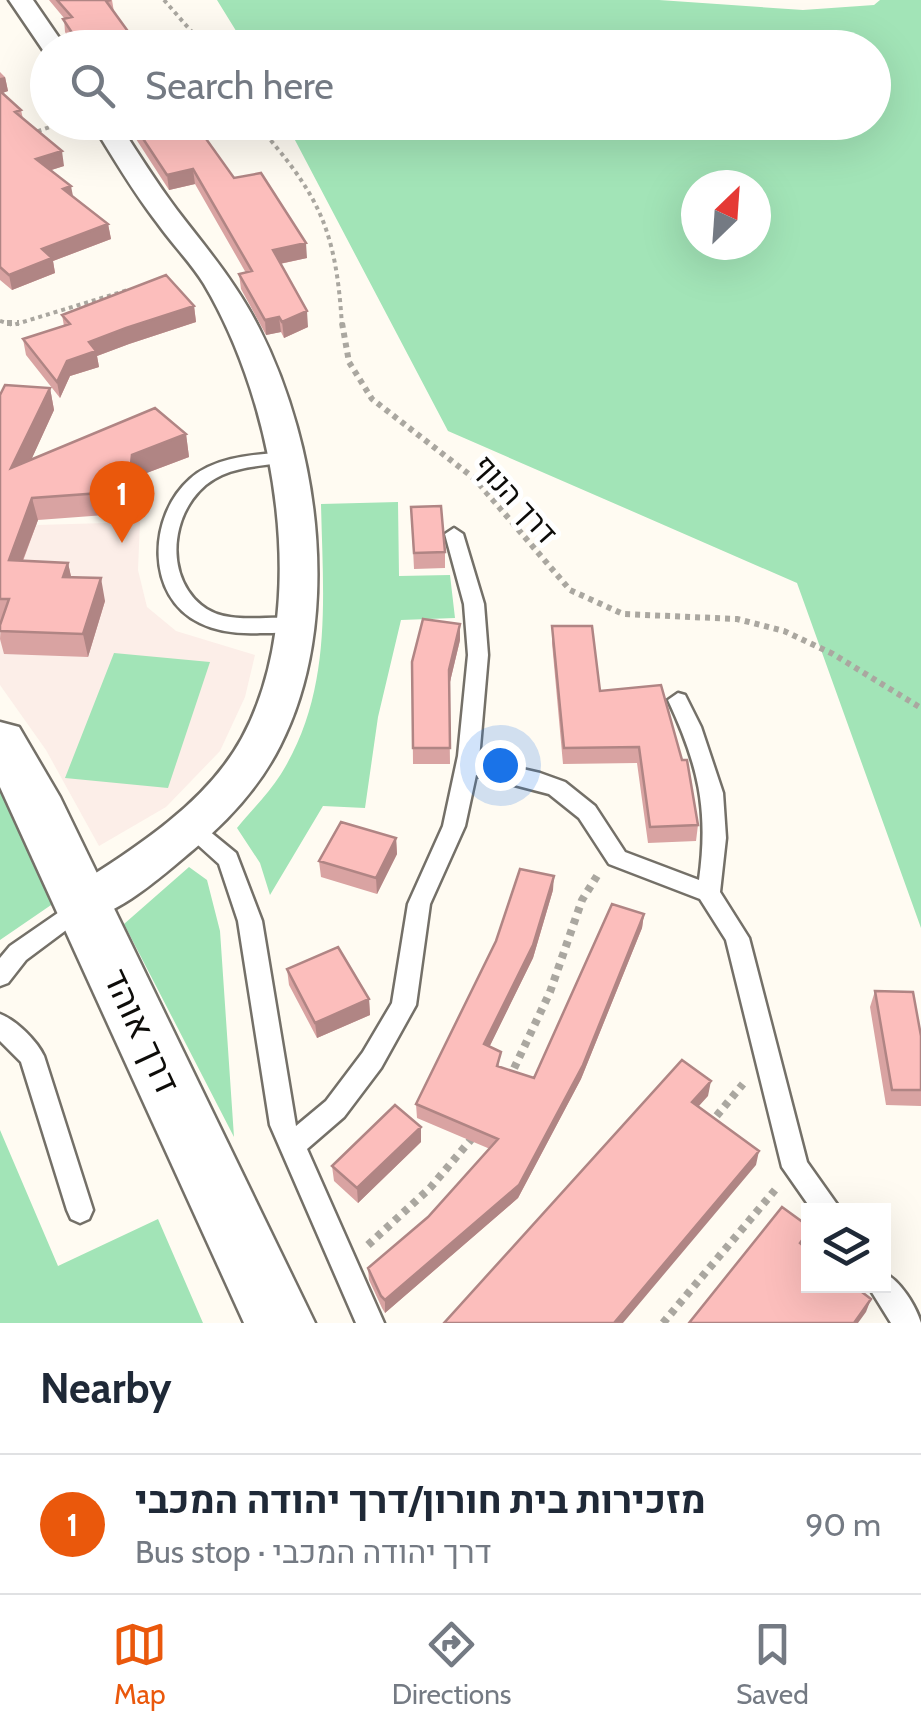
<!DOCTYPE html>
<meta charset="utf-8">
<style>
body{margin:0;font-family:Cabin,Heebo,sans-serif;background:#f6f6f7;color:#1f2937}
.controls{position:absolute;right:30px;bottom:30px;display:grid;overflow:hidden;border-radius:0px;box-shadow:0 10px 40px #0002}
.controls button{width:90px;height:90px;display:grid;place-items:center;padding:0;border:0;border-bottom:2px solid #e0e1e3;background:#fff;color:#1f2937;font:50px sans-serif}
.compass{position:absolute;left:681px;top:170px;width:90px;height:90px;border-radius:50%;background:#fff;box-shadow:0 10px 40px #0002;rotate:25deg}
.you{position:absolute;left:500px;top:765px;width:35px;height:35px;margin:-25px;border:8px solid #fff;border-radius:50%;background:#1a73e8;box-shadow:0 0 0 15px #1a73e833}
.badge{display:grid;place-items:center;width:65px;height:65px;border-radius:50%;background:#ea580c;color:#fff;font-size:32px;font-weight:700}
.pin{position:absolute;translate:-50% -82px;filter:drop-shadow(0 2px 5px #0008)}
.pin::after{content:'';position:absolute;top:52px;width:35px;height:30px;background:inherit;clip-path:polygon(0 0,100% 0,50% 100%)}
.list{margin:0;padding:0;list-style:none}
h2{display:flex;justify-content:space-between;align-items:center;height:130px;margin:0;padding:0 40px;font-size:42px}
h2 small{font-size:32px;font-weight:400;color:#747a83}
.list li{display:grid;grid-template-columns:65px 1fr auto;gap:30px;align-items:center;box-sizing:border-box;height:140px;padding:0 40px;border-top:2px solid #e0e1e3}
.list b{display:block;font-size:38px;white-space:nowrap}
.list p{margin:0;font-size:32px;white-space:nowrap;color:#747a83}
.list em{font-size:32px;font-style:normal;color:#747a83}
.icon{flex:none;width:55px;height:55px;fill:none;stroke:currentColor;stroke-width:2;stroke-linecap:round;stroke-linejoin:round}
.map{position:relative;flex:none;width:921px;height:1323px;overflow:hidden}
.search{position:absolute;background:#fff;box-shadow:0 10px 40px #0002;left:30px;right:30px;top:30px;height:110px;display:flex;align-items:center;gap:25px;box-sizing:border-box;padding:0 35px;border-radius:55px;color:#747a83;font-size:38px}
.sheet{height:270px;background:#fff}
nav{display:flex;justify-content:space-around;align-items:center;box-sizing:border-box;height:140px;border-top:2px solid #e0e1e3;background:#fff;font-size:28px;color:#747a83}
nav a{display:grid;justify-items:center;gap:5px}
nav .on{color:#ea580c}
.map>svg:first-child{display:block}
.education{fill:#fceee8}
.green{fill:#a2e4b7;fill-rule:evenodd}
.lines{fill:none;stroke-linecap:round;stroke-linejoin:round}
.service-casing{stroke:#747068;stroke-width:5}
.minor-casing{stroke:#747068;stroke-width:5}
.tertiary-casing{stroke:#747068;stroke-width:5}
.path-far2{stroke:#aaa7a0;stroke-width:4;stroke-dasharray:4 4;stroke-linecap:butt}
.path-far1{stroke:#aaa7a0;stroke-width:6;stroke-dasharray:5 5;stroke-linecap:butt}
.path{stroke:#aaa7a0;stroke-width:8;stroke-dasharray:6 6;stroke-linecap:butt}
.service{fill:#fff;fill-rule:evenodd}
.minor{fill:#fff;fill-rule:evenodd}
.tertiary{fill:#fff;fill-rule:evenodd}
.wall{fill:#d9a3a2}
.shaded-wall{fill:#b08584}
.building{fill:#fcbebc;stroke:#b08584;stroke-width:2.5}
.labels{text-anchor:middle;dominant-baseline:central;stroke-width:10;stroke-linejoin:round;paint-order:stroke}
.street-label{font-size:30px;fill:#0d0c09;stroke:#fff}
.near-street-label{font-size:35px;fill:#0d0c09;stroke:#fff}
</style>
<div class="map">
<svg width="921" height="1323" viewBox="0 0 921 1323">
<rect width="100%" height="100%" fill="#fffbf2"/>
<!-- education -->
<path class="education" d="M0,502L35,503L37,525L140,522L138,570L147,607L176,631L255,655L245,697L220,751L166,807L99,846L46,750L0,685Z"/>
<!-- green -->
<path class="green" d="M217,0H659L803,10L874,5L880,0H921V928L797,583L448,431L286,123L874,122V48L246,47ZM756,185V245H696V185Z
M398,502L399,576L450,575L455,618L401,620L378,717L365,808L323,806L270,895L260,863L237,828C251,811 269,793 281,774C333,690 323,598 321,504Z
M114,653L210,662L168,788L65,778Z
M0,787L54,903L0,940Z
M189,867L207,880L220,931L234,1137L124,924Z
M0,1130L58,1266L158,1219L203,1323H0Z"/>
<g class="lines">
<!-- service casing -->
<g class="service-casing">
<path id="service" d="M284,452L293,457L290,461C268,466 244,465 222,475C174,496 159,570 201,605C231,631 288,608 303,624C293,634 274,633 260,633C240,634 218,632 200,623C145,597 148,516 190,479C214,457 253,455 284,452Z
M454,528L463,534L484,604L488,655L479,759L540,773L565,782L595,806L625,852L699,880C709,809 698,764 668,700L678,693L685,695L701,727L723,793L726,838L720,892L749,938L807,1162L841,1210H812L782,1167L726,940L700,899L609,864L579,818L549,794L476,775L465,826L430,904L416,1005L381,1068L344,1117L307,1149L384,1323H356L270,1125L238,921L219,864L178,827L181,821L189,818L197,821L236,853L262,921L296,1126L326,1101L363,1052L392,1003L408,904L443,826L458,756L468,655L464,604L445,534Z
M81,897L89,899L92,906L89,913L26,960L8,983L0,986V958L10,946Z
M0,1014C16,1020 37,1041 44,1056L93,1210L89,1219L80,1223L71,1219L67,1210L21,1062L0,1041Z
M884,1273C900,1280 916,1306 921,1323H891L868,1286H884Z"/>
</g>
<!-- minor casing -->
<g class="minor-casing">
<path id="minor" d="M9,0H33L66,48H48L45,53Z
M91,122H118C137,152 156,182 177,210C207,249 237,284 259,328C320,448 343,623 280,746C260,786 228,821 193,850C164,874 103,931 66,918L59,905L66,892C129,852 205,806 242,738C312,609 276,405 204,284C191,263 173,245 158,224C133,192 113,157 91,122Z"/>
</g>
<!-- tertiary casing -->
<g class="tertiary-casing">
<path id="tertiary" d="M0,722L19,727L60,797L315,1323H244L0,787Z"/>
</g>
<!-- path-far2 -->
<path class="path-far2" d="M164,0L206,48
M255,122C319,195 336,228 342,326
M30,134L64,122
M0,321L13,325L128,290"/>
<!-- path-far1 -->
<path class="path-far1" d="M7,323H19
M342,323L349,362L372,399L475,479L570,590L623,614L737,619L784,631L833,654L921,708"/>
<!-- path -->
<path class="path" d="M509,1079L550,992L582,900L597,876
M709,1125L743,1084
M368,1245L430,1188L474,1136
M663,1323L775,1190"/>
<!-- service -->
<use href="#service" class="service"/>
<!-- minor -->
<use href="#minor" class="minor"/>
<!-- tertiary -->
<use href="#tertiary" class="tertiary"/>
</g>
<!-- wall -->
<path class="wall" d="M49,0H112L114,12L140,48H75L65,32L64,18Z
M0,72L5,77L8,91L2,93L21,110L23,119L64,166L51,170L73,196L108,224L111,239L53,261L55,273L12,290L0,280Z
M125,122H194L234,178L307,258L280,264L308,327L284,338L281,332L266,335L241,289L239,274L246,273L195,184L169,190Z
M194,306L196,322L129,344L97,356L99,367L70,376L60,398L26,355L23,339L64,326L62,315Z
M50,388L54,410L31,460L186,434L189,457L136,477L132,513L38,520L23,561L68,563L71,577L105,601L88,657L4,654L0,639L1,621H0V395Z
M411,507L445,552V568L414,569Z
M552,626L698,825L696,841L648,843L637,763L563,764L552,643Z
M460,640L449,686L450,764H413L412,662Z
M396,838L397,854L377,894L321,877L319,861Z
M553,890L533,958L489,1047L500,1067L534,1078L644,914L642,928L581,1079L518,1198L385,1313L382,1308L369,1280L368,1268L428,1217L490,1149L417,1118L416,1104Z
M287,969L369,999L370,1015L317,1038L289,985Z
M875,991L921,1036V1106L886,1105L870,1007Z
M421,1142L358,1203L334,1181L332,1166Z"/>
<!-- shaded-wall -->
<path class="shaded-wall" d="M5,77L8,91L0,94V78Z
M62,151L64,166L39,174L36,159Z
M193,169L195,184L169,190L167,175Z
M71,186L74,201L63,189Z
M108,224L111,239L53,261L55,273L12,290L9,275L42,249Z
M306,243L307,258L274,265L273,250Z
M194,306L196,322L129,344L97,356L99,367L70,376L60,398L57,382L67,361L89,342L126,328Z
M307,311L308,327L284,338L282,322Z
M279,317L281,332L266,335L265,320Z
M50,388L54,410L17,491L11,468Z
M186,434L189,457L136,477L132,513L128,491L132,455Z
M32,498L38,520L14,583L9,560Z
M68,563L73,585L63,577Z
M101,578L105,601L88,657L83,634Z
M460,624V640L449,686V670Z
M396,838L397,854L377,894L376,878Z
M554,876L553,890L533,958L484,1058V1044Z
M644,914L642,928L581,1079L518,1198L385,1313V1300L583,1065Z
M369,999L370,1015L317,1038L315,1023Z
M711,1081L708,1096L689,1117L692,1102Z
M421,1127V1142L358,1203L357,1188Z
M759,1151L756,1165L623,1323H614Z
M808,1232L807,1243L796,1258L800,1243Z
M871,1299L866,1312L858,1323H854Z"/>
<!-- building -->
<path class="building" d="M57,0H111L106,1L140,48H82L63,19L72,17Z
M0,91L21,110L15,112L62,151L36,159L71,186L63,189L108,224L42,249L52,258L9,275L0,267Z
M132,122H194L234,178L261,173L306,243L273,250L307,311L282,322L279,317L265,320L239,274L252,271L193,169L167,175Z
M166,275L194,306L126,328L89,342L96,351L67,361L57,382L23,339L70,324L62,315Z
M5,385L50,388L11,468L155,408L186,434L132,455L128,491L32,498L9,560L68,563L63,577L101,578L83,634L0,631V625L9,599H0V395Z
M441,506L445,552L414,553L411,507Z
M423,619L460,624L449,670L450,748H413L412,662Z
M552,626H592L600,691L661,685L682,760H687L698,825L650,827L639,747L564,748Z
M341,822L396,838L376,878L319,861Z
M520,869L554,876L533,945L484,1044L501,1052L497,1066L534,1078L612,904L644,914L583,1065L519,1185L385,1300L381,1296L368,1268L428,1217L498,1139L416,1104L496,941Z
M338,947L369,999L315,1023L287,969Z
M875,991L913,992L921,1036V1090H892Z
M682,1060L711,1081L692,1102L759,1151L614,1323H444Z
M395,1105L421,1127L357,1188L332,1166Z
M782,1207L808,1226V1232L800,1243L808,1250V1286H854L871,1299L854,1323H689Z"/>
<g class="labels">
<!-- street labels -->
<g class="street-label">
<text transform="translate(516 499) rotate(48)">דרך הנוף</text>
</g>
<!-- near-street labels -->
<g class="near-street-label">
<text transform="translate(142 1031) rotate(65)">דרך אוהד</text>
</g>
</g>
</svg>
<div class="controls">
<button><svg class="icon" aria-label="layers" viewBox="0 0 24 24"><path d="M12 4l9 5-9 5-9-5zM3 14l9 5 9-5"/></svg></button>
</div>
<svg class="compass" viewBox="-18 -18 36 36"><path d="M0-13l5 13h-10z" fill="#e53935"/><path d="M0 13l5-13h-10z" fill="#747a83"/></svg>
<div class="you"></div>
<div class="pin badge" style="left:122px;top:543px">1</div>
<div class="search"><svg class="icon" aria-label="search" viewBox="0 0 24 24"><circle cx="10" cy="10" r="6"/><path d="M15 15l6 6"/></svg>Search here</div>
</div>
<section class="sheet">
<h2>Nearby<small></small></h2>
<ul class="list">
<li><span class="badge">1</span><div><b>מזכירות בית חורון/דרך יהודה המכבי</b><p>Bus stop · דרך יהודה המכבי</p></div><em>90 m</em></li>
</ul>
</section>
<nav>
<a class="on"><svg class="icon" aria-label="map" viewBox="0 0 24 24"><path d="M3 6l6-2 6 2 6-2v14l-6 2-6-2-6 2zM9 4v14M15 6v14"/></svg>Map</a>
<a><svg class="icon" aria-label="directions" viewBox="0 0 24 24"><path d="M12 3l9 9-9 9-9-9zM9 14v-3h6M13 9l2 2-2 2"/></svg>Directions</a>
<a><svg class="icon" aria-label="saved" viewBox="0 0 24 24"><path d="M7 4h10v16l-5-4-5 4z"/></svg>Saved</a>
</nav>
